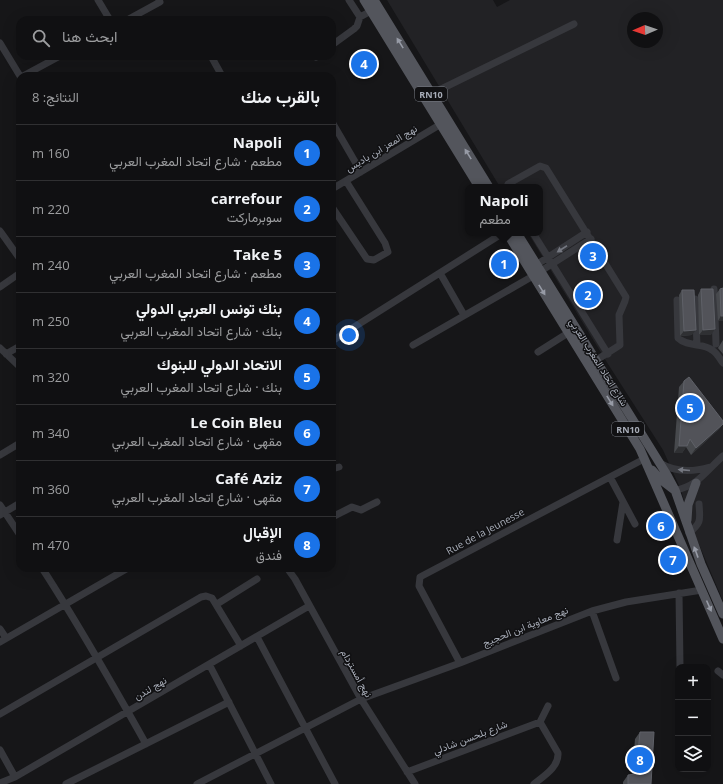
<!DOCTYPE html>
<html lang="ar">
<meta charset="utf-8">
<style>
body{margin:0;font-family:"Open Sans",Vazirmatn,sans-serif;background:#1e1e20;color:#f1f3f6;direction:rtl}
.controls{position:absolute;right:12px;bottom:12px;display:grid;overflow:hidden;border-radius:8px;box-shadow:0 4px 16px #0002}
.controls button{width:36px;height:36px;display:grid;place-items:center;padding:0;border:0;border-bottom:1px solid #303032;background:#101012;color:#f1f3f6;font:20px sans-serif}
.compass{position:absolute;left:627px;top:12px;width:36px;height:36px;border-radius:50%;background:#101012;box-shadow:0 4px 16px #0002;rotate:268deg}
.you{position:absolute;left:349px;top:335px;width:14px;height:14px;margin:-10px;border:3px solid #fff;border-radius:50%;background:#1a73e8;box-shadow:0 0 0 6px #1a73e833}
.badge{display:grid;place-items:center;width:26px;height:26px;border-radius:50%;background:#1a73e8;color:#fff;font-size:13px;font-weight:700}
.pin{position:absolute;translate:-50% -50%;border:2px solid #fff;box-shadow:0 1px 4px #0006}
.popup{position:absolute;left:465px;top:184px;width:78px;height:52px;box-sizing:border-box;display:grid;place-content:center;border-radius:8px;background:#101012;filter:drop-shadow(0 1px 3px #0005);font-size:13px;white-space:nowrap;color:#9c9d9f}
.popup b{font-size:15px;color:#f1f3f6}
.popup::after{content:'';position:absolute;left:50%;top:100%;margin-left:-8px;border:8px solid transparent;border-top-color:#101012}
.list{margin:0;padding:0;list-style:none}
h2{display:flex;justify-content:space-between;align-items:center;height:52px;margin:0;padding:0 16px;font-size:17px}
h2 small{font-size:13px;font-weight:400;color:#9c9d9f}
.list li{display:grid;grid-template-columns:26px 1fr auto;gap:12px;align-items:center;box-sizing:border-box;height:56px;padding:0 16px;border-top:1px solid #303032}
.list b{display:block;font-size:15px;white-space:nowrap}
.list p{margin:0;font-size:13px;white-space:nowrap;color:#9c9d9f}
.list em{font-size:13px;font-style:normal;color:#9c9d9f}
.icon{flex:none;width:22px;height:22px;fill:none;stroke:currentColor;stroke-width:2;stroke-linecap:round;stroke-linejoin:round}
.map{position:relative;flex:none;width:723px;height:784px;overflow:hidden;direction:ltr}
.search{position:absolute;background:#101012;box-shadow:0 4px 16px #0002;left:16px;top:16px;width:320px;height:44px;display:flex;align-items:center;gap:10px;box-sizing:border-box;padding:0 14px;border-radius:12px;color:#9c9d9f;font-size:15px}
.panel{position:absolute;background:#101012;box-shadow:0 4px 16px #0002;left:16px;top:72px;width:320px;height:500px;border-radius:12px;direction:rtl}
.map>svg:first-child{display:block}
.built{fill:#222225;fill-rule:evenodd}
.lines{fill:none;stroke-linecap:round;stroke-linejoin:round}
.minor{stroke:#37383d;stroke-width:7}
.major{stroke:#53555c;stroke-width:9}
.wall{fill:#47494d}
.shaded-wall{fill:#2f3033}
.building{fill:#525359;stroke:#5f6168}
.oneway{fill:#979ba6}
.oneway2{fill:#757881}
.labels{text-anchor:middle;dominant-baseline:central;stroke-width:3;stroke-linejoin:round;paint-order:stroke}
.shield{fill:#111113;stroke:#7b7e86;stroke-width:1}
.shield-label{font-size:9px;font-weight:bold;fill:#a8adb8}
.street-label{font-size:10px;fill:#a8adb8;stroke:#111113}
</style>
<div class="map">
<svg width="723" height="784" viewBox="0 0 723 784">
<rect width="100%" height="100%" fill="#161618"/>
<!-- built -->
<path class="built" d="M387,0H493L497,7L510,0H723V601L692,528L681,490L663,450L608,364L528,233H540V187H500ZM633,18H657V42H633Z"/>
<g class="lines">
<!-- minor -->
<path class="minor" d="M98,0L110,20
M349,0L360,17L371,11
M127,20L160,2L159,0
M0,43L20,76
M332,45L354,29L357,26L360,17
M211,56L222,76
M316,57L317,56
M23,76L60,56
M431,94L574,24
M332,122L361,172
M507,187L508,184L540,166L546,168L626,297L625,301L619,315L620,345L595,361
M332,189L441,124
M332,207L367,259L374,260L388,252L385,243L346,181
M0,231L20,259
M533,233L608,354
M536,265L587,232
M440,273L464,315
M0,287L20,273
M714,289L716,344
M695,299L697,345
M677,300L678,338C687,347 704,343 712,350C717,353 720,359 723,363
M332,341L503,233
M413,345L533,276L591,239
M0,348L20,367
M538,352L568,333
M6,354L20,346
M0,455L20,443
M660,463C676,473 693,472 710,467
M332,469L339,467
M610,477L635,524
M675,490C697,487 707,470 723,456
M0,505L20,535
M0,515L20,503
M332,517L352,507L361,510L377,502
M689,533C702,522 700,520 699,504
M617,540L623,502
M42,568C79,625 113,685 146,744
M287,568L295,579L361,699L415,784
M679,593L680,667
M217,604L257,579
M592,611L616,678
M0,629L6,638
M257,637L335,784
M0,642L128,568
M460,663L419,586L420,577L644,459
M209,664L271,784
M718,671L723,675
M0,714L201,597L206,596L212,598L241,646
M0,750L15,777
M407,772L540,722L548,706
M0,783L15,777L309,606
M66,784L229,702
M197,784L361,699L460,663L592,611L626,602L702,590
M534,784C544,776 559,767 558,753L540,722"/>
<!-- major -->
<path class="major" d="M364,0L479,187
M374,0L489,187
M507,233L640,449L723,639
M517,233L667,475L675,490L701,564L723,614
M652,470L660,479L673,489
M687,520L688,505L696,483"/>
</g>
<!-- wall -->
<path class="wall" d="M723,288V321H718L716,294L720,289Z
M701,289L711,335H699L698,295Z
M682,290L692,335L680,336L679,295Z
M723,340V354L718,348Z
M684,381L723,421V424L719,429L691,455L686,447L682,453H674L679,387Z
M640,732L651,784H623V782L628,775L632,774L635,739Z"/>
<!-- shaded-wall -->
<path class="shaded-wall" d="M721,316H723V321H718Z
M715,329L711,335H699L703,330Z
M696,330L692,335L680,336L684,331Z
M723,424L719,429L691,455L696,448Z
M679,446H687L682,453H674Z"/>
<!-- building -->
<path class="building" d="M723,288V316H721L720,289Z
M701,289H713L715,329L703,330Z
M682,290H694L696,330L684,331Z
M689,377L723,421V424L696,448L690,439L687,446H679L684,381Z
M640,732H654L651,784H628V775L636,774Z"/>
<!-- one-way arrows -->
<defs><path id="oneway-solid" d="M-6-.8H1V-3.2L6.5 0L1 3.2V.8H-6Z"/></defs>
<g class="oneway">
<use href="#oneway-solid" transform="translate(400 43) rotate(-122)"/>
<use href="#oneway-solid" transform="translate(468 154) rotate(-122)"/>
<use href="#oneway-solid" transform="translate(542 290) rotate(58)"/>
<use href="#oneway-solid" transform="translate(610 401) rotate(58)"/>
<use href="#oneway-solid" transform="translate(696 552) rotate(-110)"/>
<use href="#oneway-solid" transform="translate(709 606) rotate(66)"/>
</g>
<g class="oneway2">
<use href="#oneway-solid" transform="translate(562 249) rotate(147)"/>
<use href="#oneway-solid" transform="translate(684 470) rotate(-175)"/>
</g>
<g class="labels">
<!-- shield labels -->
<g class="shield">
<rect x="415" y="87" width="32" height="14" rx="3"/>
<rect x="612" y="422" width="32" height="14" rx="3"/>
</g>
<g class="shield-label">
<text x="431" y="94">RN10</text>
<text x="628" y="429">RN10</text>
</g>
<!-- street labels -->
<g class="street-label">
<text transform="translate(381 148) rotate(-31)">نهج المعز ابن باديس</text>
<text transform="translate(599 362) rotate(58)">شارع اتحاد المغرب العربي</text>
<text transform="translate(485 531) rotate(-28)">Rue de la Jeunesse</text>
<text transform="translate(525 626) rotate(-22)">نهج معاوية ابن الحجيج</text>
<text transform="translate(357 673) rotate(61)">نهج أمستردام</text>
<text transform="translate(150 688) rotate(-31)">نهج لندن</text>
<text transform="translate(470 737) rotate(-21)">شارع بلحسن شادلي</text>
</g>
</g>
</svg>
<div class="controls">
<button>+</button>
<button>−</button>
<button><svg class="icon" aria-label="layers" viewBox="0 0 24 24"><path d="M12 4l9 5-9 5-9-5zM3 14l9 5 9-5"/></svg></button>
</div>
<svg class="compass" viewBox="-18 -18 36 36"><path d="M0-13l5 13h-10z" fill="#e53935"/><path d="M0 13l5-13h-10z" fill="#9c9d9f"/></svg>
<div class="you"></div>
<div class="pin badge" style="left:504px;top:264px">1</div>
<div class="popup"><b>Napoli</b>مطعم</div>
<div class="pin badge" style="left:588px;top:295px">2</div>
<div class="pin badge" style="left:593px;top:256px">3</div>
<div class="pin badge" style="left:364px;top:64px">4</div>
<div class="pin badge" style="left:690px;top:408px">5</div>
<div class="pin badge" style="left:661px;top:526px">6</div>
<div class="pin badge" style="left:673px;top:560px">7</div>
<div class="pin badge" style="left:640px;top:760px">8</div>
<div class="search"><svg class="icon" aria-label="search" viewBox="0 0 24 24"><circle cx="10" cy="10" r="6"/><path d="M15 15l6 6"/></svg>ابحث هنا</div>
<section class="panel">
<h2>بالقرب منك<small>النتائج: 8</small></h2>
<ul class="list">
<li><span class="badge">1</span><div><b>Napoli</b><p>مطعم · شارع اتحاد المغرب العربي</p></div><em>160 m</em></li>
<li><span class="badge">2</span><div><b>carrefour</b><p>سوبرماركت</p></div><em>220 m</em></li>
<li><span class="badge">3</span><div><b>Take 5</b><p>مطعم · شارع اتحاد المغرب العربي</p></div><em>240 m</em></li>
<li><span class="badge">4</span><div><b>بنك تونس العربي الدولي</b><p>بنك · شارع اتحاد المغرب العربي</p></div><em>250 m</em></li>
<li><span class="badge">5</span><div><b>الاتحاد الدولي للبنوك</b><p>بنك · شارع اتحاد المغرب العربي</p></div><em>320 m</em></li>
<li><span class="badge">6</span><div><b>Le Coin Bleu</b><p>مقهى · شارع اتحاد المغرب العربي</p></div><em>340 m</em></li>
<li><span class="badge">7</span><div><b>Café Aziz</b><p>مقهى · شارع اتحاد المغرب العربي</p></div><em>360 m</em></li>
<li><span class="badge">8</span><div><b>الإقبال</b><p>فندق</p></div><em>470 m</em></li>
</ul>
</section>
</div>
